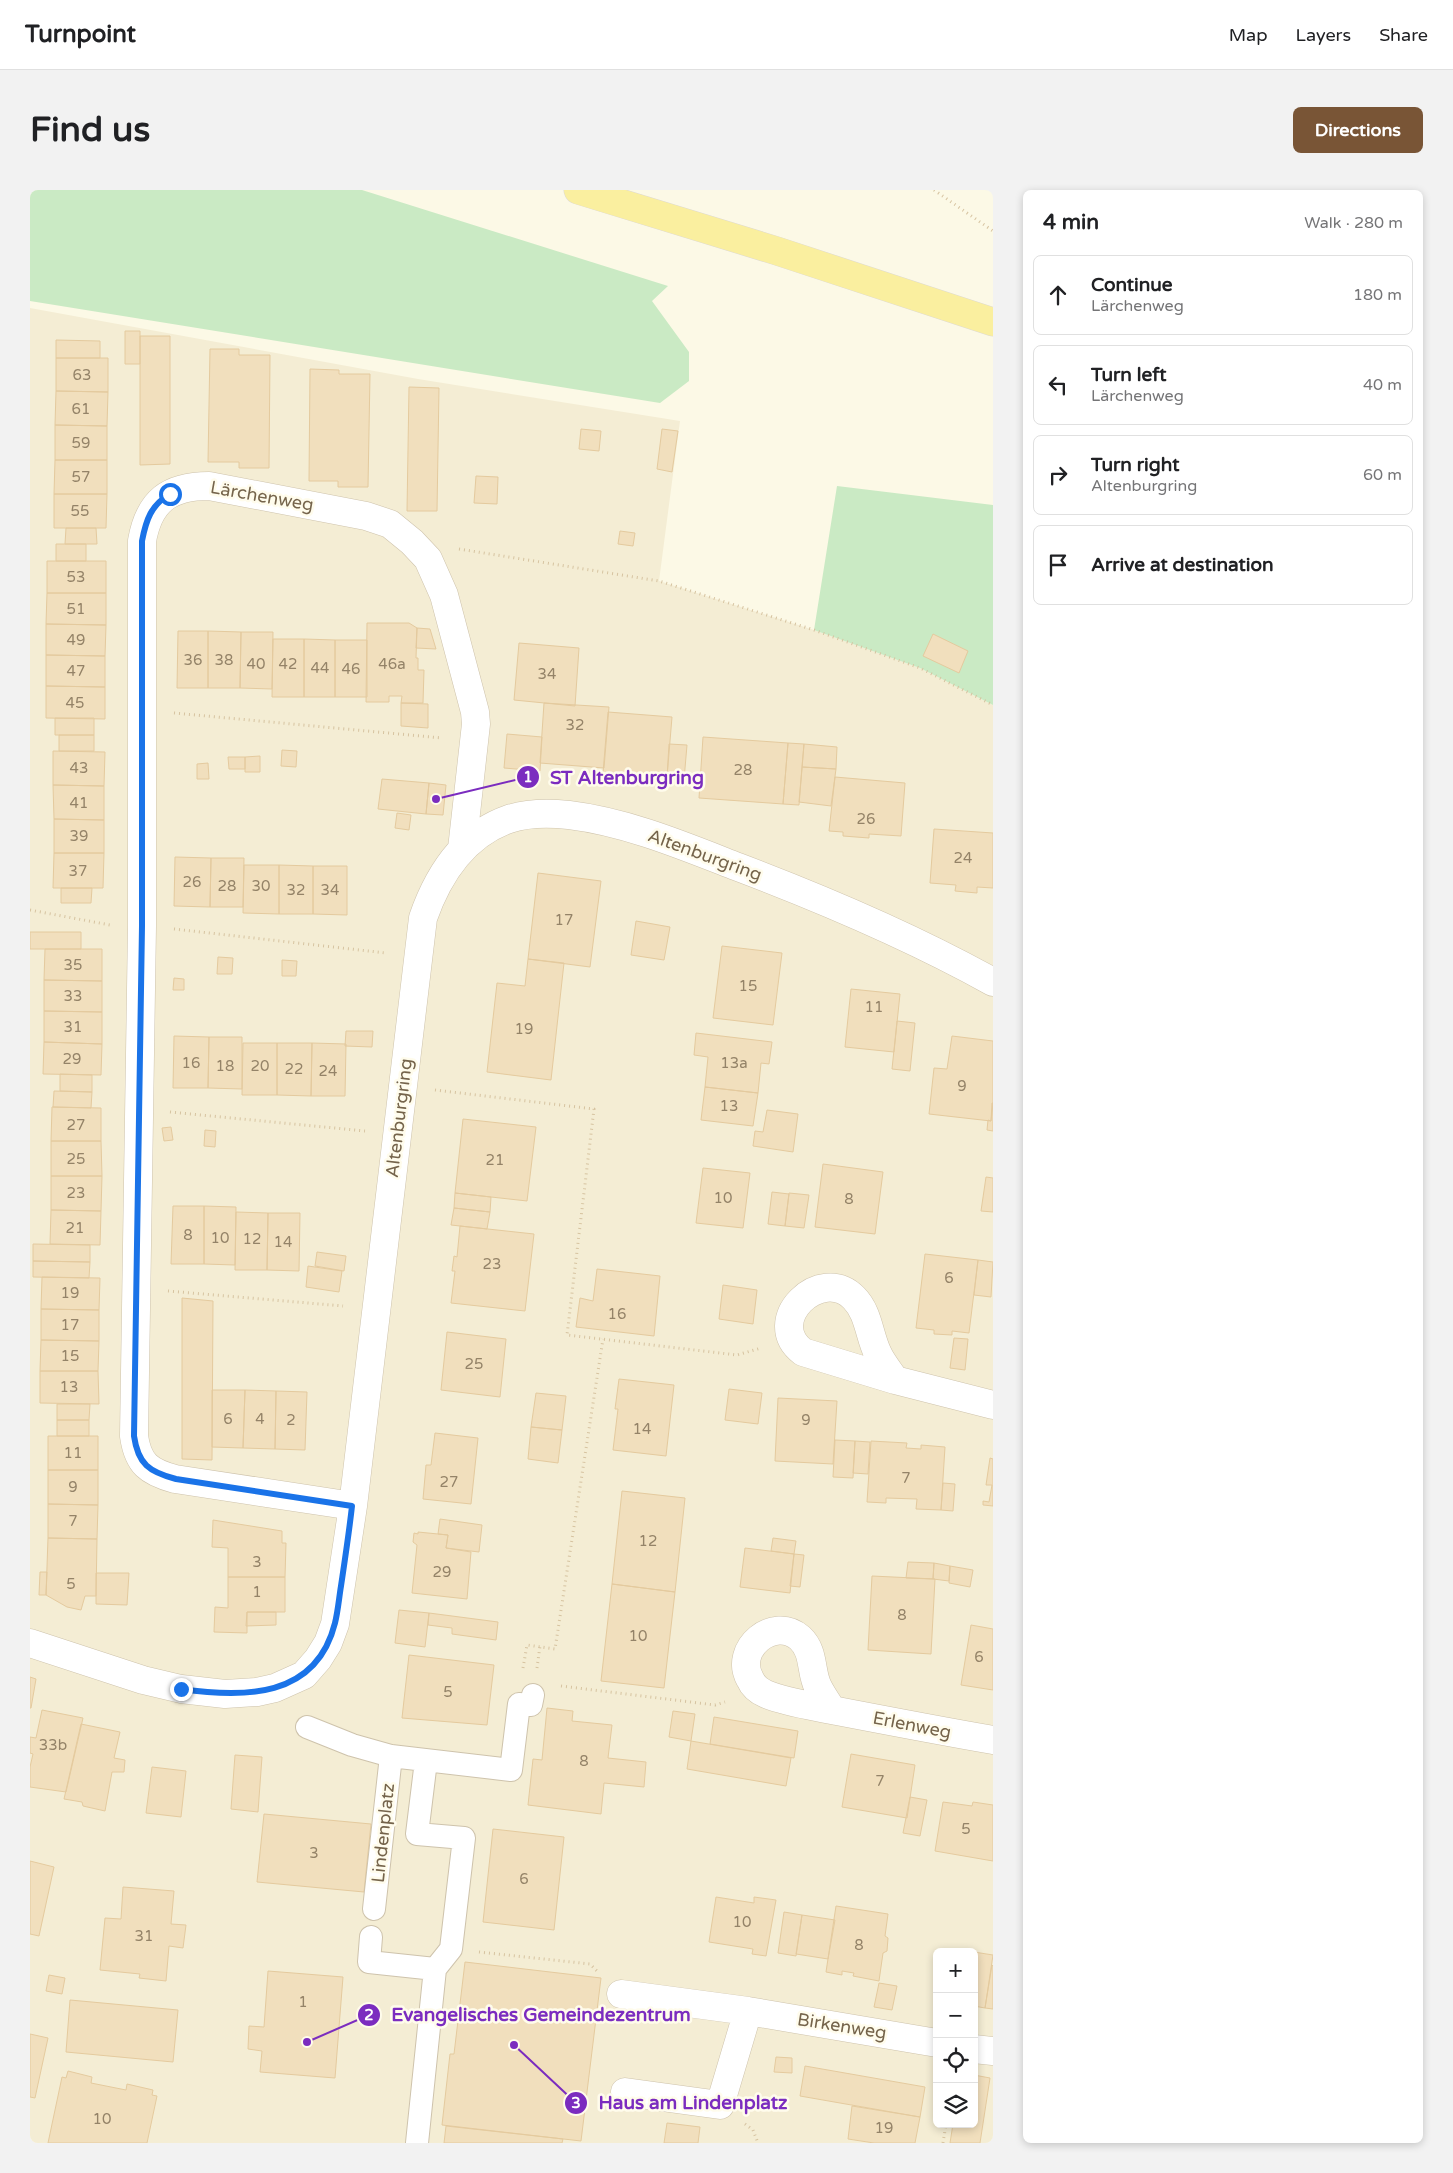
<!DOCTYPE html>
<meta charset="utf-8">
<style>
body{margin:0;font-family:"Varela Round",sans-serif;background:#f2f2f2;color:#202124}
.controls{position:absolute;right:15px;bottom:15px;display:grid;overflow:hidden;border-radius:8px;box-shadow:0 2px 8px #0003}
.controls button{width:45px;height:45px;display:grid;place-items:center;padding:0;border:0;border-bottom:1px solid #e0e0e0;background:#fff;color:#202124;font:25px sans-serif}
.stop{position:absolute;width:15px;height:15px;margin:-11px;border:4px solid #1a73e8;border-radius:50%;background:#fff}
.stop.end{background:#1a73e8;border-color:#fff;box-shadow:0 1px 5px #0008}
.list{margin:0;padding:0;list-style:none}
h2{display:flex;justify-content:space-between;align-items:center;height:65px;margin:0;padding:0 20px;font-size:21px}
h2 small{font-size:16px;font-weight:400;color:#757577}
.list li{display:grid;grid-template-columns:32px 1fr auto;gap:15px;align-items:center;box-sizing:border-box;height:80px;margin:0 10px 10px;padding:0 10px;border:1px solid #e0e0e0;border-radius:8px}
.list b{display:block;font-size:19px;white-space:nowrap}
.list p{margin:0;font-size:16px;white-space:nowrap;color:#757577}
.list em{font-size:16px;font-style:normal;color:#757577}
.icon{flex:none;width:28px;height:28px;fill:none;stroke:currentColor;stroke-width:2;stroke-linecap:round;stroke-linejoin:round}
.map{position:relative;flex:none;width:963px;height:1953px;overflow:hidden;border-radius:8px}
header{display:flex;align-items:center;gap:30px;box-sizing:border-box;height:70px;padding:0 25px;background:#fff;border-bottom:1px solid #e0e0e0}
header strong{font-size:24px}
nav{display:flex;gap:28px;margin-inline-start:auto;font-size:18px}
.intro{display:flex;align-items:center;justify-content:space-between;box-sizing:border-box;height:120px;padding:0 30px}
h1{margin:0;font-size:35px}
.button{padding:12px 22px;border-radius:8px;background:#795536;color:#fff;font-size:18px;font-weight:700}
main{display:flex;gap:30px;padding:0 30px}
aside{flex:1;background:#fff;border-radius:8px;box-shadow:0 2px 8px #0003}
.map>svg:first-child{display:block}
.residential{fill:#f4edd4;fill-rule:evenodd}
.green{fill:#caeac4}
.building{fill:#f1dfbd;stroke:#e4ca9e}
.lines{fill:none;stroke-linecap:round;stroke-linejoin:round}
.pedestrian-casing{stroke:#cec3ac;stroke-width:24}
.minor-casing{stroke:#cec3ac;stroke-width:29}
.primary-casing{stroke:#dedad4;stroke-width:29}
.path{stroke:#d6c3a0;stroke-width:3;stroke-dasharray:1 4;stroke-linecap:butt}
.pedestrian{stroke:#fff;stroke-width:22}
.minor{stroke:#fff;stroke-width:28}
.primary{stroke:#faef9f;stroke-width:28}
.route{stroke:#1a73e8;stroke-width:6}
.labels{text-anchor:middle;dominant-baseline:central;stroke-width:5;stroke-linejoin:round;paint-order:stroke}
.number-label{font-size:15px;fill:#948368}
.street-label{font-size:18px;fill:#75644b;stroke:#fffcec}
.leader{fill:none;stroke:#7b2cbf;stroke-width:2}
.callout-dot{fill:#7b2cbf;stroke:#fffcec;stroke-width:2}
.mark-label{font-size:15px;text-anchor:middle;font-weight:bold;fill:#fff}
.callout-label{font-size:19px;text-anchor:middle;font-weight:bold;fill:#7b2cbf;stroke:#fffcec;stroke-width:5;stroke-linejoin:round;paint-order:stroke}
</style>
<header>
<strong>Turnpoint</strong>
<nav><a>Map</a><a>Layers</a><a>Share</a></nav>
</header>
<div class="intro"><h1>Find us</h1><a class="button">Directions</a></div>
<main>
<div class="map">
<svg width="963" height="1953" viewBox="0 0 963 1953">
<rect width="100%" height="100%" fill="#fcf9e6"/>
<!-- residential -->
<path class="residential" d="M0,118L388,189L650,231L629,391L784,440L890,478L963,515V1953H0ZM907,1762H944V1934H907Z"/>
<!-- green -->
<path class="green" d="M0,0H332L638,96L622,111L659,162V191L630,213L0,111Z
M807,296L963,315V515L890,478L784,440Z"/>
<!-- building -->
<path class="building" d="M95,141H110V174H95Z
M110,146H140V274L110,275Z
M26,150L70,151V168H26Z
M180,159H209V165H240L239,278H209V272H178Z
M26,168H78V202L26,201Z
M280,179L309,180V184H340L338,297H308V291H279Z
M379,197L409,198L407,321H377Z
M26,201L78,202L77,236L25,235Z
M25,235L77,236V270H25Z
M551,239L571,241L569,261L549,259Z
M632,239L648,241L642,282L627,279Z
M25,270H77V304H24Z
M446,286L468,287L467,314L444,313Z
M24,304H77L76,338H24Z
M36,338H66L67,354H35Z
M590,341L605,343L603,356L588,354Z
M26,354H56V371H26Z
M17,371H76V403H17Z
M17,403H76V435L16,434Z
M337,433H379L387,438L386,468H388V480H394L393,513H371L372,506H359V512H336Z
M16,434L76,435L75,466L16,465Z
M387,438L400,439L406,459L386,458Z
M148,441H178V498H147Z
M178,441L211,442L210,498H178Z
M211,442H243L242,499L210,498Z
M903,444L938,461L929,483L893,466Z
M243,449H274V507H242Z
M274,449L305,450V507H274Z
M305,450H337V507H305Z
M489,453L549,458L545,516L484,510Z
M16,465L75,466V497L16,496Z
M16,496L75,497V529L16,528Z
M371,513L398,514V538L371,536Z
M514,513L579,517L574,578L510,573Z
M578,522L642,527L637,587L573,583Z
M25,528H64V545H25Z
M477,544L512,547L510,581L474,578Z
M29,545H64V561H29Z
M673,547L758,553L753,614L669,608Z
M758,553L774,554L769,615L753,614Z
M639,554L657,555L654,590L637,588Z
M774,554L807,557L806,579L772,577Z
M252,560L267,561L266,577L251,576Z
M23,561L75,562L74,596L23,595Z
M230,566V582H215V567Z
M198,567H215V579H199Z
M178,573L179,589H167V574Z
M772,577L806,579L801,616L769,612Z
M805,587L875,593L871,646L839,644V648L813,646V642L799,641Z
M352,589L399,593L396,624L348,619Z
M399,593L416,595L413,625L396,624Z
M23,595L74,596V630L24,629Z
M367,623L381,625L379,640L365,638Z
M24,629L74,630V663H24Z
M904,639L963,643V698L947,697V703L925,701L926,695L900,693Z
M24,663H74L73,698H23Z
M145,667L181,668L180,717L144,716Z
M181,668H214L213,717H180Z
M214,675H249V724L213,723Z
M249,675L283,676V724H249Z
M283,676H317V725L283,724Z
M508,683L571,691L560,777L498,769Z
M31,698H62L61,713H31Z
M606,731L640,737L634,770L601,765Z
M0,742H51V759H0Z
M692,756L752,763L743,835L683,828Z
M15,759H72V791L14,790Z
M188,767L203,768L202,784H187Z
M498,769L534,773L521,890L457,882L467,793L495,796Z
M252,770L267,771L266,786H252Z
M144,788L154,789V800H143Z
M14,790L72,791V822L14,821Z
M821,799L870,804L864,862L815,857Z
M14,821L72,822V854L14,852Z
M867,831L885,833L880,881L862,879Z
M316,841H343L342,857L315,856Z
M666,843L742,852L739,874L731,873L728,903L675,897L678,867L664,865Z
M144,846L179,847L178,898H143Z
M922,846L963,851V913L961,931L899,924L904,878L917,879Z
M179,847H212V899L178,898Z
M14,852L72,854L71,885L13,884Z
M213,853H247V905H212Z
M247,853H282L281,906L247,905Z
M282,853L316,854L315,906H281Z
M30,884L62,885V902L30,901Z
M675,897L728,903L723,936L671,930Z
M24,901L62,902L61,918L23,917Z
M962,913H963V941L957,940L958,930L961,931Z
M22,917L71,918V951H21Z
M737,920L768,924L763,962L723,956L725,941L733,942Z
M433,929L506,937L497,1011L425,1003Z
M141,937L143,950L134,951L132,938Z
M175,940L186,941L185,957L174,956Z
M21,951H71L72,986H21Z
M793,974L853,982L845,1044L785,1037Z
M673,978L720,983L713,1038L666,1033Z
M21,986H72L71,1021L21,1020Z
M956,987L963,988V1022L951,1021Z
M742,1002L759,1004L755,1036L738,1034Z
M425,1003L461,1007L460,1022L424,1018Z
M759,1003L779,1005L774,1038L755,1036Z
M143,1016H174V1074H141Z
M174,1016L206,1017L205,1075L174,1074Z
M424,1018L460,1022L457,1039L421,1035Z
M21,1020L71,1021L70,1055L20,1054Z
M206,1022L238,1023L237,1080H205Z
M238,1023H270L269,1081L237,1080Z
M430,1036L504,1044L495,1121L421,1113L425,1081H422L424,1066L427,1067Z
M3,1054L60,1055V1072L3,1071Z
M287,1062L316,1066L314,1081L285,1076Z
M895,1064L948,1070L939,1143L922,1141V1145L904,1144V1140L886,1138Z
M948,1070L963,1072L961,1107L944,1105Z
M3,1071L60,1072L59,1088L3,1087Z
M278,1076L312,1081L309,1102L276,1097Z
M567,1079L630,1086L624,1146L546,1137L550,1108L563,1111Z
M12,1087L70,1088L69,1120L11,1119Z
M693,1095L727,1100L723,1134L689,1129Z
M152,1108L183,1111L182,1270L152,1269Z
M11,1119L69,1120V1151L11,1150Z
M417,1142L476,1149L470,1207L411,1200Z
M924,1148L938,1149L935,1180L920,1178Z
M11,1150L69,1151L68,1181H10Z
M10,1181H68L69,1214L10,1213Z
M589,1189L644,1195L636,1266L583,1260L588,1219H585Z
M699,1199L732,1203L728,1234L695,1230Z
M182,1200H215L213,1258L182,1257Z
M215,1200L246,1201L245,1259L213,1258Z
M246,1201L277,1202L275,1260L245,1259Z
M506,1203L536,1206L532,1240L501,1237Z
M748,1208L807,1211L803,1274L745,1271Z
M27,1214H60L59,1230H27Z
M27,1230H59V1246H27Z
M501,1237L532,1240L528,1273L498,1269Z
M405,1243L448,1248L441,1314L393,1309L396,1275H401Z
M18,1246H68V1280H18Z
M805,1250L825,1251L823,1288L803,1287Z
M825,1251L840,1252L838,1284L823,1283Z
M841,1251L877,1253L876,1258L891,1259V1255L915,1257L911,1320L886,1319L887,1309L856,1308V1313L837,1312Z
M960,1268L963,1269V1316L953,1315V1311L959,1312L962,1295H956Z
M18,1280H68V1315L18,1314Z
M913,1293L925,1294L923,1321L911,1320Z
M592,1301L655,1308L645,1402L582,1394Z
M18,1314L68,1315L67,1349L18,1348Z
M410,1329L452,1335L449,1362L416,1358L418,1345L408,1344Z
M183,1330L252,1341V1353H256L255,1387H198V1358L182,1357Z
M388,1342L418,1345L416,1358L441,1362L437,1409L382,1403L387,1355L383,1352L384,1343L388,1344Z
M18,1348L67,1349L66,1406H55L51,1420L37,1417L16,1405Z
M743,1348L766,1351L764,1364L741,1361Z
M715,1358L764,1364L760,1403L710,1397Z
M764,1364L774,1365L770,1397L760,1396Z
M878,1372L904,1373L903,1389L876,1388Z
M904,1373L920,1376L919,1391L903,1389Z
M920,1376L943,1380L940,1397L919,1393Z
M10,1382H17L16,1405H9Z
M66,1383H99L97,1415L66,1414Z
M842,1386L905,1389L901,1464L838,1460Z
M198,1387H255V1422H217V1443L184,1442L185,1417L198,1418Z
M582,1394L645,1402L634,1498L571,1491Z
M369,1420L399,1423L395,1457L365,1453Z
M217,1422H246V1435L216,1436Z
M399,1423L468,1432L466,1450L422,1444V1438L398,1435Z
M941,1435L963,1439V1500L931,1495Z
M379,1465L464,1475L457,1535L372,1528Z
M0,1487L6,1489L1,1518H0Z
M517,1518L543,1521L542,1531L582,1535L578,1568L616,1572L614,1597L574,1593L571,1624L498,1615L503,1569L512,1570Z
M12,1520L53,1528L36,1602L0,1597V1577L3,1564L0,1563V1547L6,1548Z
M643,1521L665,1524L661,1551L639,1547Z
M684,1527L768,1541L764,1568L680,1554Z
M51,1534L90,1542L84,1568L95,1570L94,1582H82L75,1621L53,1616L52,1612L34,1609Z
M661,1551L761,1568L756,1596L657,1579Z
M821,1564L885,1575L877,1628L812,1617Z
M205,1565L232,1567L228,1622L201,1619Z
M122,1577L156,1581L151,1627L116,1623Z
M880,1607L897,1610L890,1646L873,1643Z
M913,1612L942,1616L943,1612L963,1615V1671L905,1661Z
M234,1624L341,1634L334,1702L227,1692Z
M463,1639L534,1647L524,1740L453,1732Z
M0,1671L24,1677L9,1746L0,1744Z
M93,1697L144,1701L141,1734L156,1735L153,1758L139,1756L136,1791L109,1788L110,1784L70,1780L75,1728L91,1729Z
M686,1707L724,1713V1707L746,1710L736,1766L722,1764L723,1759L679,1752Z
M806,1716L858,1724L855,1746L858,1748L857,1761L853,1763L849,1791L823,1786L824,1783L812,1781V1785L796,1782Z
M754,1722L772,1725L766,1766L748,1763Z
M772,1725L805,1730L798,1769L766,1764Z
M944,1762L963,1765L955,1818L944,1816Z
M435,1772L571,1788L551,1951L412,1935L420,1864H424Z
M962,1775L963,1776V1819L955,1818Z
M238,1781L313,1787L305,1888L230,1882L232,1861L218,1859L219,1836L234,1837Z
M19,1785L35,1788L32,1804L16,1801Z
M849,1793L867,1796L862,1820L844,1817Z
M40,1810L148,1820L143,1872L36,1862Z
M0,1844L18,1848L5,1908L0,1907Z
M746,1867L762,1868V1883L744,1882Z
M775,1876L895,1897L890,1927L770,1906Z
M38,1881L62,1887L61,1893L96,1900L97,1894L123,1900L122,1905L127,1906L117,1953H18L32,1887L36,1888Z
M944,1885L960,1888L950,1953H920L923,1934H944Z
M822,1916L890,1927L885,1953H844L818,1949Z
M637,1933L670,1937L668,1953H634Z
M416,1936L533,1949L532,1953H414Z"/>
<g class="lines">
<!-- pedestrian casing -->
<g class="pedestrian-casing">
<path id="pedestrian" d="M277,1537L322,1555L361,1566L481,1580L489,1514L501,1515L503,1505
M344,1719L361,1566
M341,1747L339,1772L405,1779
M387,1953L405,1779L421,1759L434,1648L387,1644L396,1571"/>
</g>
<!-- minor casing -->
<g class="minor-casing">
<path id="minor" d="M865,1190C859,1181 852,1173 848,1164C839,1146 839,1123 824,1108C791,1074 732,1131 773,1162L865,1190L963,1215
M323,1316L145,1289C119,1282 108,1274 104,1246L112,736V351C119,311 139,296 179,296L336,326L360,334L382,352L398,369L414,405L445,522L446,534L432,659
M0,1453L113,1490L151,1499L195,1504L227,1502L245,1498L274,1485L288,1469L298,1453L305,1434L323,1316L393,728C408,685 433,645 479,629C497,623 520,623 539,625C597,632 654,656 708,677C795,710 882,747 963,792
M802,1520C797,1512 792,1505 788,1497C780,1481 785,1462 770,1448C744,1425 703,1459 720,1489C723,1496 729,1501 736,1504C758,1513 784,1516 807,1521C859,1531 911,1541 963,1550
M591,1804L718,1821L907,1853
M944,1859L963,1861
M595,1902L690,1915L718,1821"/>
</g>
<!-- primary casing -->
<g class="primary-casing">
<path id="primary" d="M548,0L747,61L963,132"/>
</g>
<!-- path -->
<path class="path" d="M904,0L963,41
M429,359L629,391L784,440L890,478L963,515
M144,523L412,548
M0,720L80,735
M144,739L356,763
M405,900L564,919L537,1145L707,1165L731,1158
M140,922L335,941
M138,1101L313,1116
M493,1478L497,1455L525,1459L573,1149
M507,1478L510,1456
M531,1496L685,1515L695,1512
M449,1762L560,1774L569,1783
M715,1934L723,1940L728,1953
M913,1953L916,1934"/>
<!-- pedestrian -->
<use href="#pedestrian" class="pedestrian"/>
<!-- minor -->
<use href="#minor" class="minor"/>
<!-- primary -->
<use href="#primary" class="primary"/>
</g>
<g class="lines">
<!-- route -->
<path class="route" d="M140,304C121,315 116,330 112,351V736L104,1246C108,1274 119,1282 146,1289L322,1316C319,1343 315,1369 311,1396C309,1408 308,1421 305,1433C286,1509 213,1508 151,1499"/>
</g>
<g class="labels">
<!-- number labels -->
<g class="number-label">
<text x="52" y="185">63</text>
<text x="51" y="219">61</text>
<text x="51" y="253">59</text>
<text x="51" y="287">57</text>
<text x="50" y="321">55</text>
<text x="46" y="387">53</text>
<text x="46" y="419">51</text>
<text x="46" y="450">49</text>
<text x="163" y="470">36</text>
<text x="194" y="470">38</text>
<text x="226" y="474">40</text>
<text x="258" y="474">42</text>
<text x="362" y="474">46a</text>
<text x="290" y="478">44</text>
<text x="321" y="479">46</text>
<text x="46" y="481">47</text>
<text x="517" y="484">34</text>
<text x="45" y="513">45</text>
<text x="545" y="535">32</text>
<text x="49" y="578">43</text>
<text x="713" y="580">28</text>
<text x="49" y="613">41</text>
<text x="836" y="629">26</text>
<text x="49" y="646">39</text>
<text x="933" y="668">24</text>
<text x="48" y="681">37</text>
<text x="162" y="692">26</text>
<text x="197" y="696">28</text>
<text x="231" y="696">30</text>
<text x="266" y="700">32</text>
<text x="300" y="700">34</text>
<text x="534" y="730">17</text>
<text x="43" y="775">35</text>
<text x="718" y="796">15</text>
<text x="43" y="806">33</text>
<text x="844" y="817">11</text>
<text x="43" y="837">31</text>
<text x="494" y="839">19</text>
<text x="42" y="869">29</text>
<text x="161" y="873">16</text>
<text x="704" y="873">13a</text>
<text x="195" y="876">18</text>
<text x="230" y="876">20</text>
<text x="264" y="879">22</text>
<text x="298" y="881">24</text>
<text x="932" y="896">9</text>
<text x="699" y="916">13</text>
<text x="46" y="935">27</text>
<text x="46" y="969">25</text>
<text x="465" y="970">21</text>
<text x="46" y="1003">23</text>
<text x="693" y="1008">10</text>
<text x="819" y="1009">8</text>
<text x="45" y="1038">21</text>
<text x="158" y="1045">8</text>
<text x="190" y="1048">10</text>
<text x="222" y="1049">12</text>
<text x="253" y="1052">14</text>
<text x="462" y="1074">23</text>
<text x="919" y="1088">6</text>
<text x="40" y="1103">19</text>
<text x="587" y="1124">16</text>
<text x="40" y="1135">17</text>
<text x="40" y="1166">15</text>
<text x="444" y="1174">25</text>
<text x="39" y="1197">13</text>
<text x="198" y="1229">6</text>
<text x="230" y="1229">4</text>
<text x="261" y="1230">2</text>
<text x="776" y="1230">9</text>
<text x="612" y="1239">14</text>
<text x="43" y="1263">11</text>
<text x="876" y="1288">7</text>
<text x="419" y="1292">27</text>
<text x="43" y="1297">9</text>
<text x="43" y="1331">7</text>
<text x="618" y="1351">12</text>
<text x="227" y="1372">3</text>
<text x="412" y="1382">29</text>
<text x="41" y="1394">5</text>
<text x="227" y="1402">1</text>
<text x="872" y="1425">8</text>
<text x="608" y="1446">10</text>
<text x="949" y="1467">6</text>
<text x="418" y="1502">5</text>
<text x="23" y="1555">33b</text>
<text x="554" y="1571">8</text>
<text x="850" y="1591">7</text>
<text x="936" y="1639">5</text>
<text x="284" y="1663">3</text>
<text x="494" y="1689">6</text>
<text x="712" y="1732">10</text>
<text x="114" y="1746">31</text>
<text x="829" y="1755">8</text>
<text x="273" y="1812">1</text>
<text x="72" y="1929">10</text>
<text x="854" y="1938">19</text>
</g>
<!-- street labels -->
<g class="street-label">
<text transform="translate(232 306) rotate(10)">Lärchenweg</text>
<text transform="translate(675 665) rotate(20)">Altenburgring</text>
<text transform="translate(369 928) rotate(-83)">Altenburgring</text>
<text transform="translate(882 1535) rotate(11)">Erlenweg</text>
<text transform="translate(353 1643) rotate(-84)">Lindenplatz</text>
<text transform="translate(812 1836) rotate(9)">Birkenweg</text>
</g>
</g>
<!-- callouts -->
<path class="leader" d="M406 609L498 587M277 1852L339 1825M484 1855L546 1913"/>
<g class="callout-dot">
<circle cx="406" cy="609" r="5"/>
<circle cx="277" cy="1852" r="5"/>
<circle cx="484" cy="1855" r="5"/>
<circle cx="498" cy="587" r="12"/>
<circle cx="339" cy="1825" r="12"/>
<circle cx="546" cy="1913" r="12"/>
</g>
<g class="mark-label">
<text x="498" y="592">1</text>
<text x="339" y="1830">2</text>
<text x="546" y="1918">3</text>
</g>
<g class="callout-label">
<text x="597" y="594">ST Altenburgring</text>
<text x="511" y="1831">Evangelisches Gemeindezentrum</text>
<text x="663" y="1919">Haus am Lindenplatz</text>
</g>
</svg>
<div class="controls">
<button>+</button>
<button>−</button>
<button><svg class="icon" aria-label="locate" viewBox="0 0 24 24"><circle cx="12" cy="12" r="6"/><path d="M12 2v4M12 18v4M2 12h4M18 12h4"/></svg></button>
<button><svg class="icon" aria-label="layers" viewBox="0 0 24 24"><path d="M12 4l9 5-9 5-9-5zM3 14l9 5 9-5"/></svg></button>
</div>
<div class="stop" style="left:140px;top:304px"></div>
<div class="stop end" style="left:151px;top:1499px"></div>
</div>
<aside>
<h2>4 min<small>Walk · 280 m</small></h2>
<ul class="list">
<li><svg class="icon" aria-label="ahead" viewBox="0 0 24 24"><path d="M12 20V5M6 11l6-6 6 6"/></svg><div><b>Continue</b><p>Lärchenweg</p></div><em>180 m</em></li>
<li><svg class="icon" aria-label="left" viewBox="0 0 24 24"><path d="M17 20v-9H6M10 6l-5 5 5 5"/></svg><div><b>Turn left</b><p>Lärchenweg</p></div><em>40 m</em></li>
<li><svg class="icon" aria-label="right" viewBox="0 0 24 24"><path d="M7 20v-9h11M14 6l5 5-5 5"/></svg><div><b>Turn right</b><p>Altenburgring</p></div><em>60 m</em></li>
<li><svg class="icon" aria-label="arrive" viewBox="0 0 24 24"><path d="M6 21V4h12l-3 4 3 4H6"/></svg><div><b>Arrive at destination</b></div></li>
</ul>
</aside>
</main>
